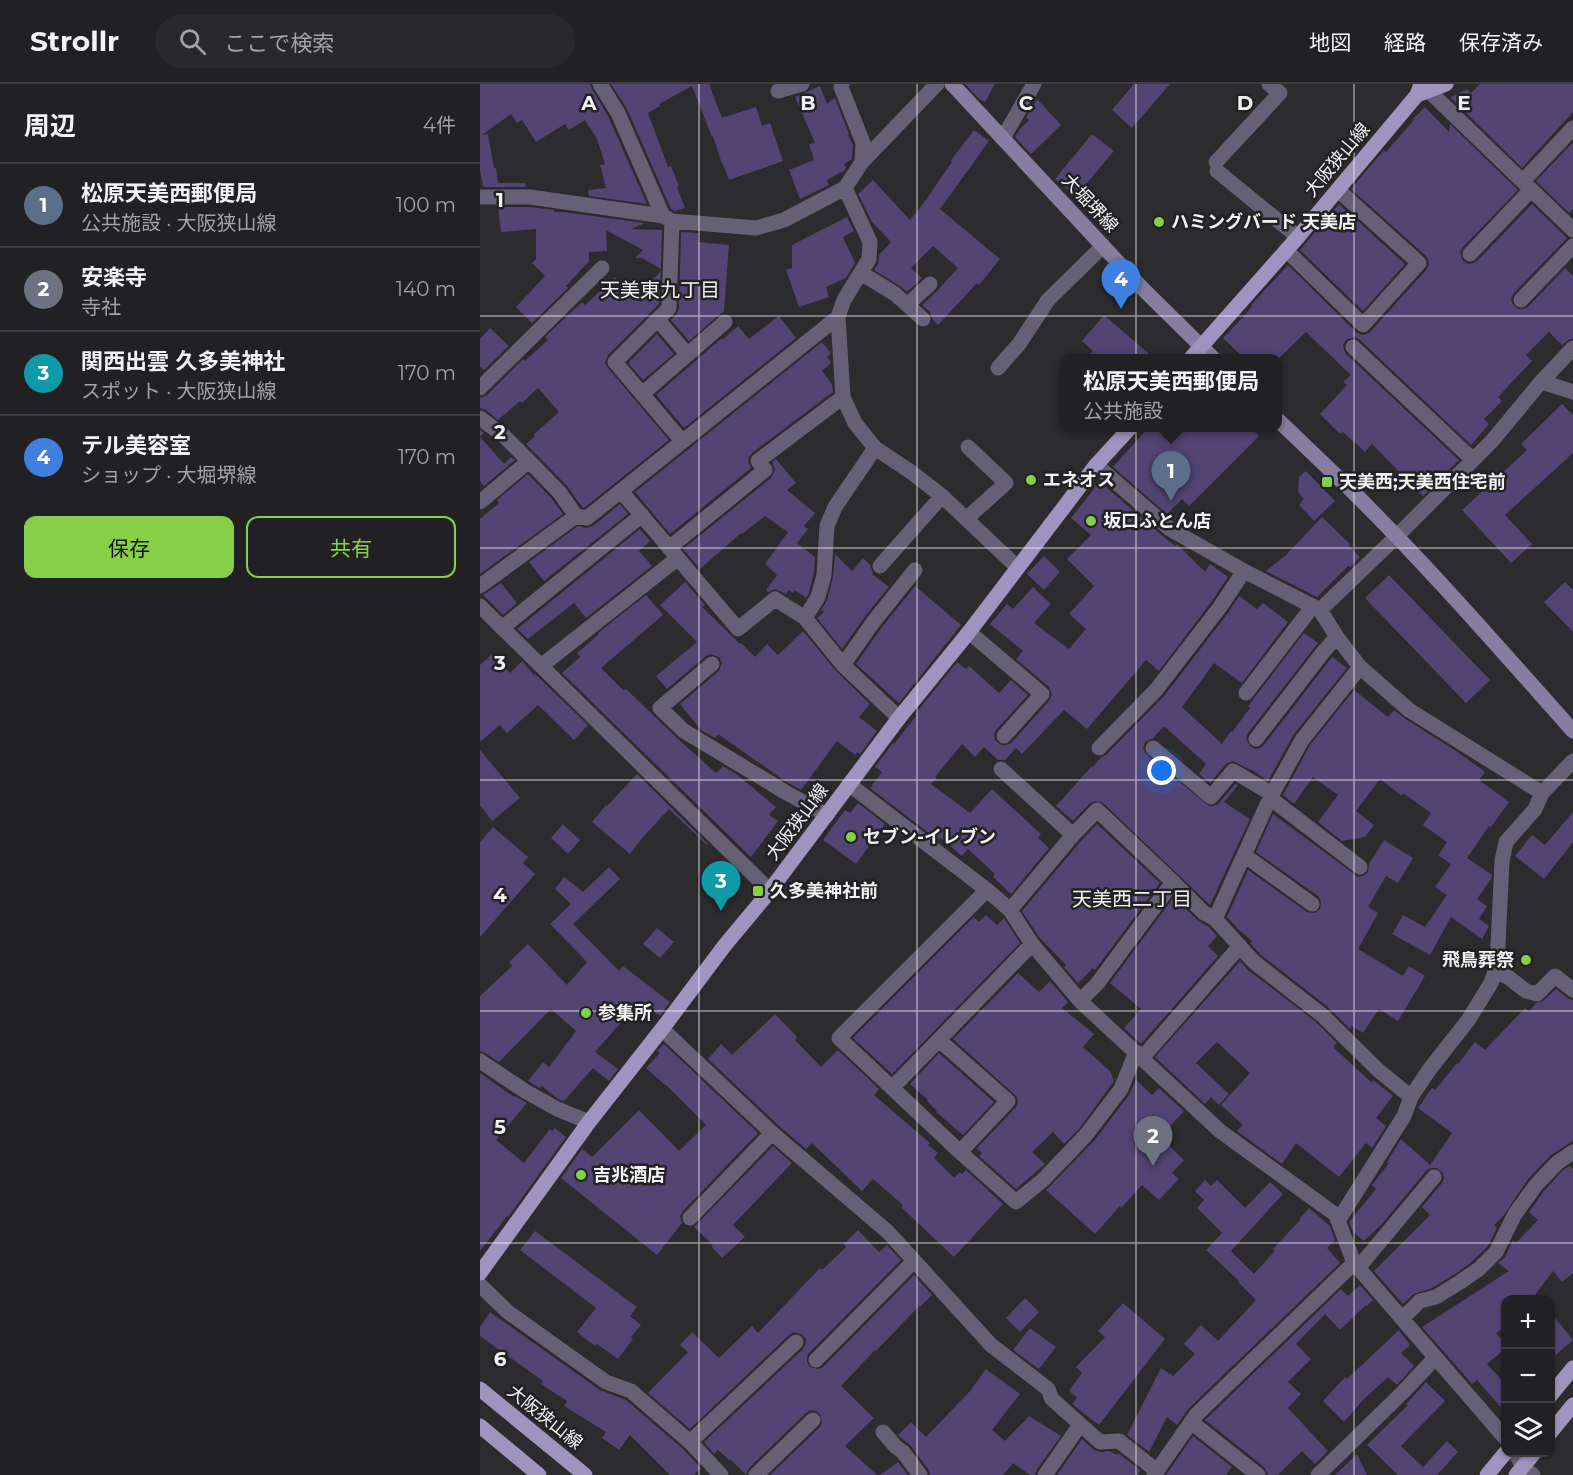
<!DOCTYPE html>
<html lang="ja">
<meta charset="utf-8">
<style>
body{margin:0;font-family:Montserrat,"Noto Sans JP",sans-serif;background:#29282a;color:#f1f3f6}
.controls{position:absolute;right:18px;bottom:18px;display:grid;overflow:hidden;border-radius:12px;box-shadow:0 2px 4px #0004}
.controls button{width:54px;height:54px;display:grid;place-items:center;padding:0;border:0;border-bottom:2px solid #3e3e40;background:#212022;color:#f1f3f6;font:30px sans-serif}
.you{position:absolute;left:682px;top:687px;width:21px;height:21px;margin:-15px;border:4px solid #fff;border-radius:50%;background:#1a73e8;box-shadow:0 0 0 9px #1a73e833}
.badge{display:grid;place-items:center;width:39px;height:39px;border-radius:50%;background:#88cf49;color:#fff;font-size:20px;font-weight:700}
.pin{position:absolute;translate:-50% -50px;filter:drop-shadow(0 2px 3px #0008)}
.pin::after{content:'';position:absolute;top:32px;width:21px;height:18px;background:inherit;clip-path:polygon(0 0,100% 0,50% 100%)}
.popup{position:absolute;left:580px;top:270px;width:222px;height:78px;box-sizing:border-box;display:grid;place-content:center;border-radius:12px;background:#212022;filter:drop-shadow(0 2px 4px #0005);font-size:20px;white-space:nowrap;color:#a2a3a5}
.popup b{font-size:22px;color:#f1f3f6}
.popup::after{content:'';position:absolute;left:50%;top:100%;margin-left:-12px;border:12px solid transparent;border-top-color:#212022}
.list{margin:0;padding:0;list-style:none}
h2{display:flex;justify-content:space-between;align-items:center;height:78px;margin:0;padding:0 24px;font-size:26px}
h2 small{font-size:20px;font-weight:400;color:#a2a3a5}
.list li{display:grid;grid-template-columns:39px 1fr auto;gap:18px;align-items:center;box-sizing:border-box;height:84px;padding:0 24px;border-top:2px solid #3e3e40}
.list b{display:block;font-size:22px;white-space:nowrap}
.list p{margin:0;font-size:20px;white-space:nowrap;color:#a2a3a5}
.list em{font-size:20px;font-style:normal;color:#a2a3a5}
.actions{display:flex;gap:12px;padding:18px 24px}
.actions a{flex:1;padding:14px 0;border:2px solid #88cf49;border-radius:12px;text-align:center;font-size:21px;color:#88cf49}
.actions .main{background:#88cf49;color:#111}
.icon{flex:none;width:33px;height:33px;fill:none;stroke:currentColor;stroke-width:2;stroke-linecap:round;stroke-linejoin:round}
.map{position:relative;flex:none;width:1093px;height:1391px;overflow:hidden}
header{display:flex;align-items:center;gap:36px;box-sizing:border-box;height:84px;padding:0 30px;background:#212022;border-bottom:2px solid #3e3e40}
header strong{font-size:28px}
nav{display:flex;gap:33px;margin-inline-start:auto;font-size:21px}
.search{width:420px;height:54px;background:#29282a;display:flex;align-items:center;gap:15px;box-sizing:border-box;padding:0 21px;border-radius:33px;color:#a2a3a5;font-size:22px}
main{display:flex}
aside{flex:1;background:#212022}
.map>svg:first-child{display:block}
.building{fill:#524473}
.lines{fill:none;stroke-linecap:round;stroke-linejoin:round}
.street{stroke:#666076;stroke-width:15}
.secondary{stroke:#867da0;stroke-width:15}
.primary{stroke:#9f94c0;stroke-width:15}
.grid{fill:none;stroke:#f2f1f3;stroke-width:1.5;stroke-opacity:0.55}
.poi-dot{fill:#88cf49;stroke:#222224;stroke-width:2}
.labels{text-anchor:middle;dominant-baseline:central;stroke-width:5;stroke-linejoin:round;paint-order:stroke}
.street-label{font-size:18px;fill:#f2f1f3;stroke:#222224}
.poi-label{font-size:18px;font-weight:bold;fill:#f2f1f3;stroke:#222224;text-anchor:start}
.neighbourhood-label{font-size:20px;fill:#f2f1f3;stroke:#222224}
.grid-label{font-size:20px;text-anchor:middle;font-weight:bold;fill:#f2f1f3;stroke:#222224;stroke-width:5;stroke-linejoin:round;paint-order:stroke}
</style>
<header>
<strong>Strollr</strong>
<div class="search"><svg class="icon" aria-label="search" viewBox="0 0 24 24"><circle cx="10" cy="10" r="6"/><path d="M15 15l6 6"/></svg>ここで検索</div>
<nav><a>地図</a><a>経路</a><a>保存済み</a></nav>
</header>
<main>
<aside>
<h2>周辺<small>4件</small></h2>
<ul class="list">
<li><span class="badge" style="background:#5c6f8a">1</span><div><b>松原天美西郵便局</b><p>公共施設 · 大阪狭山線</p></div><em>100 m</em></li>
<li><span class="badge" style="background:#6b7280">2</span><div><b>安楽寺</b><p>寺社</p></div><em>140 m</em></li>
<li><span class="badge" style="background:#0f9aa8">3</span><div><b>関西出雲 久多美神社</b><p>スポット · 大阪狭山線</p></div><em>170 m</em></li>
<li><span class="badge" style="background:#3f7fe0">4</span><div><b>テル美容室</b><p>ショップ · 大堀堺線</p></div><em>170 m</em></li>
</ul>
<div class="actions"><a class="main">保存</a><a>共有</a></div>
</aside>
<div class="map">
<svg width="1093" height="1391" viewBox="0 0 1093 1391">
<rect width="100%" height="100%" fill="#2c2b2e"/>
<!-- building -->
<path class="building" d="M0,0H110L112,5L129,34L167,120L109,112L108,106L126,104L120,81L125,80L117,55L105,36L89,46L85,40L56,58L42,36L37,39L31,30L2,51L8,50L14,84H16L18,99H45L46,103H3L0,86Z
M131,0H229L242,34L276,23L282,42L290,39L303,77L249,96L243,80H242L233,52L232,53L212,2L179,20L180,22L168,29L188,83L191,82L199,102L197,103L205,124L195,127L191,125L147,25Z
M485,0H515L505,18L499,15Z
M654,0H690L652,44L632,26Z
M1000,0H1093V28L1042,84L971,14V13L987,5L991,9Z
M340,2L347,20L355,14L369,50L368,51L373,61L372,75L364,80L366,84L365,86L347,96L349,101L320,115L309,86L334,76L329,60L335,59L315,13Z
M557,15L581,41L551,70L535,53L540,45L549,36L546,33Z
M945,23L969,48L970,40L1038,106L983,163L980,168L983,177L988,180L993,179L997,177L1052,120L1087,154L1034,209L1031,214L1032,219L1038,225H1043L1048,223L1085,184L1093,192V255H1090L1082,261L1069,248L1046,271L1052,277L1018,313L1022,317L1004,335L1009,340L991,361L880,256L875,253L866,256L863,261L864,266L866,270L979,376L943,412L892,360L885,368L863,348L860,350L840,330L867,301L863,298L871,291L826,248L799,274H764L743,254L764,232L772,222L771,221L808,181L876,248L881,251L886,250L890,248L946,186L949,180L948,175L946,172L871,105L904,66L906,68L934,36L933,35Z
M494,46L509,57L460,125L520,175L499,201L497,199L458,241L453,236L450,228L442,221L456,208L478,184L453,162L431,184L442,194L427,208L420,202L394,186L398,180L399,171L411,158L392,138L378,110L393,96L430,136L443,120L472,78L471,76Z
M612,50L634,67L596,112L575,95Z
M1093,58V125L1089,129L1056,97Z
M859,120L925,180L883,227L820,166Z
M18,123H49L74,126V128H83L165,139L151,145L182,146L181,185L162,174H155L163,166L126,146L127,167L109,168V177L86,202L88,204L52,239L36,223L65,192L52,179L56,175V145L21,148Z
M367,133L374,147L363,153L375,179L366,194L346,203L349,213L319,223L306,186L312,184V161Z
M201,148L218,149V158L249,161L244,228L239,231L209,257L191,236L196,231L199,224Z
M181,187L179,220L128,271L125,279L128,284L189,356L104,424L102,423L87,402L46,360L55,352L53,351L79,328L58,304L42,319L40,317L18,336L6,326L0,324V314L7,311L43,275L45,277L68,256L65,253L102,218L105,221L135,193L155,214Z
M624,231L674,274H607L613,267L602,257Z
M299,232L316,254L204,344L176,311L242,254V256L258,242L269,255Z
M10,244L29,262L4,286L0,282V255Z
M177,250L194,270L163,296L148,279Z
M342,258L350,268L351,270L347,273L351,279L342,287L352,300L353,308L272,369L269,373L268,378L271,384L190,450L155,408Z
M1082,320L1093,331V369L1025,431L1052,460L1031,479L982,426L1047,366L1041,360Z
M668,344H771L779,352L709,422L702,415L687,430L633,383Z
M0,346L4,349L0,353L24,380L31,373L35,376L4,402L0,397Z
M296,375L316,399L307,406L335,429L324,442L328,445L317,459L335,473L334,489L329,509L326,514L315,506L313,509L309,506L306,510L295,505L288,508L286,506L297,491L285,480L308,448L285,432L262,450L261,449L220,485L203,465L291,394L295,385L292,379Z
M826,387L855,417L834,437L819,421L824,415L818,408L819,393Z
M48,390L72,415L83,430L0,490V435L19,419L17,416Z
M619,397L684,453L695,462L697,460L725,488L730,480L748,493L732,517L679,587L666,576L607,645L584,626L542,670L536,664L525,676H518L504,663L495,673L482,660L455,693L457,694L451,700L490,729L512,705L561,750L558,754L569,764L531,810L513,793L515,790L488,765L482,772L460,753L458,756L390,704L402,688L395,683L413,659L414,660L437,631L435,630L477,578L486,585L489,582L519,609L531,596L548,611L516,646L514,651L515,656L521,661H526L531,659L569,617L572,611L569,603L536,575L543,567L510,540L527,520L533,525L553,503L571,520L554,539L589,565L606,545L589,530L614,502L587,475L611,451L591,434L614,405H613Z
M140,420L148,430L64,497L49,478L98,442L106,444L113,442Z
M842,433L870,460L869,462L880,473L870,483L868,482L837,513L786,487L806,471Z
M160,445L170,457L159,467L172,482L106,534L94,519L48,555L37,545Z
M355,470L372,487L383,474L390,481L393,489L392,490L409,503L386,531L362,565L337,534L344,528L341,526L347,516L353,493Z
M564,472L580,488L564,506L547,490Z
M909,491L1010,596L986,619L885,514Z
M205,498L225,521L222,523L260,560L261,559L275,573L287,560L298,571L323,547L356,587L390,620L379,633L397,647L380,670L377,668L375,671L357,657L321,706L305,697L238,650L235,654L221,646L200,620L239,587L242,579L239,573L231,570L226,572L187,605L176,592L217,558L180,521Z
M1085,498L1093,506V548L1064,518Z
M21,499L37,519L23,531L3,511Z
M435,502L481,541L419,619L376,580L402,543Z
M166,511L183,531L121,584L144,607L146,605L197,654L236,689L243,682L256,690L296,723L289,731L298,737L271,773L82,589L100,573L97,569L119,550L118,549Z
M759,512L777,525L783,519L808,538L762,599L734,579L702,623L742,660L751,647L752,648L770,624L768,622L824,549L838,559L768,649L766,654L770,662L775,665L780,664L784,661L852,573L867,584L814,650L788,697L772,686H771L753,677L746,680L730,699L719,690L726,680L684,642L673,654L665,658L663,665L667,671L729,722H734L738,720L755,700L758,701L744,718L770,735L730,821L623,719L615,717L610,719L593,737L576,722L612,682L613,683L621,673L626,671L684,612L748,529Z
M12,570L30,589L42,577L54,591L55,590L108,641L94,656L58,621L27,649L20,641L0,658V581Z
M874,606L908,633L914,626L924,634L976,667L1005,688L999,696L1029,718L1011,743L1009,742L987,774L1012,791L1011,795L997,815L1007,822L999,835L1009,842L1002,855L971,833L950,871L912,850L923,831L945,843L967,811L955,803L971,780L958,771L967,758L943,741L951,729L923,709L922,712L900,695L876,727L894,741L885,753L862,757L838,738L858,711L833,693L814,720L803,711L830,661Z
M0,666L40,714L12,737L0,721Z
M157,690L228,760L227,761L189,725L163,753L150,770L112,738L126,721L127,722Z
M378,719L405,740L376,780L343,756L365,726L370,729Z
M1093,728V758L1064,795L1035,772L1052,751L1065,761Z
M793,730L878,793L883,792L888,788L889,780L904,756L933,774L918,799L906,792L888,823L898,829L878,865L923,892L929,882L945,892L918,937L899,925L883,949L872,942L870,945L848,923L781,871L770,859L772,857L758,845L747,833L768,786L827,828L835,829L840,825L841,817L838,812L776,768Z
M83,740L100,756L88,770L71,754Z
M617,740L680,799L615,886L613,884L598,899L584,883L586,881L559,853L542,827L600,758Z
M13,743L48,773L43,779L55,790L0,853V758Z
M129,783L140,795L93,840L139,887L143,882L190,918L180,932L160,917L115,968L138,985L129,997L113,984L84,1017L78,1015L62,1002L60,1004L48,997L63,978L69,983L96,947L71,925L19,978L5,969L0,967V912L32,882L29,878L48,860L87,901L107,878L70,840L91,820L75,805L84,793L103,808Z
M694,813L717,836L729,843L737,852L728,862L738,872L661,960L644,944L661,925L630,899Z
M506,831L517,841L524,834L540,859L412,990L373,954L494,833L499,838Z
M177,844L194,858L180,874L163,860Z
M760,877L768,886L836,938L857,959L853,963L892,999L893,996L913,1012L896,1034L906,1042L892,1064L886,1059L859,1093L816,1059L802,1080L757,1047L763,1041L741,1021L770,989L737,958L716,979L749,1010L739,1021L731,1013L725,1020L675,973Z
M538,889L559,908L570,897L588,918L582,924L614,950L603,963L630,987L634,997L599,1045L584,1060L573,1048L552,1068L565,1080L536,1105L499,1072L502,1069L497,1064L535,1024L538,1019L537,1013L473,955Z
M1076,905L1087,914L1093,916V1057L1071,1071L1048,1095L1024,1131L1014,1141L1017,1144L1008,1162L1003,1167L989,1180L975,1190L952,1204L934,1210L923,1220L894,1187L950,1131L942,1123L962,1099L964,1094L963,1089L956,1084H951L947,1086L901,1141L884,1157L873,1148L869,1138L896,1105L892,1101L909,1079L907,1078L921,1055L950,1081L972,1049L938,1024L952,1004L955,1006L977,979L978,980L995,958L1005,966L1045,924L1049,928L1056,919L1063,917Z
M295,930L317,953L315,956L341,983L357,967H359L399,1005L394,1011L450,1059L448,1061L458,1069L454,1074L474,1094L480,1088L482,1090L486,1086L523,1120L474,1173L421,1123L423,1121L393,1095L382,1107L332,1059L326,1065L299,1042L228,975L241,960L252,971Z
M184,960L278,1049L203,1127L200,1132L202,1139L177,1171L81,1094L102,1065L112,1073L159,1026L199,1067L226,1041L186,1001H185L166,984L180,969L177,967Z
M459,969L514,1018L483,1051L456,1028L457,1027L447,1017L448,1016L430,1000Z
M0,989L34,1013L35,1012L47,1019L16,1056L44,1079L70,1045L72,1047L75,1044L86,1053L28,1133L27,1132L0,1167Z
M656,996L672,1011L679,1004L704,1027L680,1053L704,1076L692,1089L699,1095L679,1116L662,1101L641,1124L640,1122L615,1150L566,1106L614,1057L649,1011Z
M293,1062L312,1079L253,1141L265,1153L242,1174L231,1162L233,1161L214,1143Z
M1090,1082L1093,1085V1189L1082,1198L1073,1187L1052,1215H1026V1243L1016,1249L1026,1260V1264L1007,1280L1026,1301V1329L997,1296L992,1300L942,1243L1029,1187L1018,1179L1025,1173L1033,1156L1036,1159L1058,1136L1049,1128L1064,1107L1083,1086Z
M725,1096L731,1102L737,1096L765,1124L790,1098L803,1110L751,1167L774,1190L795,1167L793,1165L821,1135L820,1134L829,1124L850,1142L855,1156L847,1164L860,1179L709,1324L697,1341L687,1333L669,1368L647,1351L681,1284L693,1292L715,1270L704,1260L721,1241L738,1257L776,1216L758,1198L759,1197L726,1166L742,1149L717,1124L724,1116L715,1107Z
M378,1146L399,1168L407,1161L421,1176L329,1269L327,1273V1278L330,1283L338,1285L343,1283L434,1191L452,1211L440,1223L439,1222L396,1267L395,1266L361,1302L394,1334L365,1362L397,1391H290L340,1343L342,1338L340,1330L336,1327L331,1326L326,1329L269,1384L266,1391L250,1375L249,1376L238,1366L234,1370L224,1358L323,1265L325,1261L326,1256L323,1251L314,1248L309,1251L210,1345L168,1309L208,1268L200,1261L212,1248L239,1274L272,1242L278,1249L340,1184L342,1186L366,1163L364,1160Z
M55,1147L157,1223L150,1232L161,1241L151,1253L153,1255L138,1275L117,1260L115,1262L97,1248L116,1224L40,1166Z
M880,1201L893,1216L887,1222L886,1221L860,1246L845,1230L816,1260L831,1275L808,1298L821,1310L808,1324L848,1367L835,1380L822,1367L798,1391H788L784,1383L725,1336L861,1205L868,1212Z
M545,1214L559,1228L540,1248L526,1234Z
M643,1219L685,1255L619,1341L592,1320L597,1313L589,1307L602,1289L596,1283L625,1253L618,1247Z
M10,1228L120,1306L146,1316L203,1365L221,1384L214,1391H190L150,1351L139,1366L122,1354L126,1348L84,1322L87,1317L61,1300L63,1297L0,1252V1243Z
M1071,1229L1093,1256L1071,1275Z
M550,1244L576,1263L559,1285L533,1266Z
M919,1246L930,1261L921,1269L934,1282L917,1301L908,1293L883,1316L864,1338L843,1317L865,1293L867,1295Z
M506,1285L540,1310L512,1346L525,1357L549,1332L581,1352L557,1385L555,1391H550L533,1379L523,1391H450L448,1385L431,1362L418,1351L431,1338L446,1353L490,1307Z
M946,1298L965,1317L921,1362L943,1383L967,1357L978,1368L957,1391H918L887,1361L928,1321L926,1320Z
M713,1352L752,1383L746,1391H686Z
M602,1355L614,1366L621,1368L630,1367L637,1371L638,1369L660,1386L658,1391H577Z
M877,1370L887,1391H855Z
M418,1378L428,1391H400Z"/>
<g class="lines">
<!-- street -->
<path class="street" d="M120,0L138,29L183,132
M298,7L322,0
M949,7L1093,146
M523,54L554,0
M382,78L457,0
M736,78L800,9L789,0
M737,87L818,153
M1043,97L1093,44
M365,104L390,158L389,175L364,216L358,233L363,313L375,339L395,364L431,388L462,412L537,483
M0,113H50L183,132L192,137L276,144L304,136L365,104L382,78L383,59L361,3L362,0
M192,137L189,224L135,278L202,357
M806,166L883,241L939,179L858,106
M990,170L1051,106
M381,189L415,210L443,235
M1041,216L1093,162
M427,221L450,200
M178,236L207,270
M873,263L993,376
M518,284L539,260L568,216L623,162
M1062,298L1093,308
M0,304L122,184
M162,310L245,238
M0,334L24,352L49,377L80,409L96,432
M616,381L690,445L764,487L840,526L857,553L880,583L822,656L790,714L735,835
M141,407L258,545L295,515L325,534L363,581L419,634
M0,418L49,377
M486,435L526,399L488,363
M189,464L285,386L278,377L363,313
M400,482L462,412
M0,502L96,432L107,434L358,233
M0,522L290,807
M840,526L916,453L1012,357L1060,299L1093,264
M325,534L338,513L344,491L347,442L355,423L395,364
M22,544L162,431
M489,548L562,610L524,652
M232,580L180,624L204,647L305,708L347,731
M363,581L394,537L435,486
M61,582L198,474
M880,583L929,626L1062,709
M766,609L833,522
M776,655L844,567L857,553
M619,664L676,606L740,523L764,487
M673,664L731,713L753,687L792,710
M521,685L593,751
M370,701L507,806L530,826L552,860L600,917L740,1047L856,1131L874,1179L1026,1355
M790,714L880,783
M764,771L832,820
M530,826L593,751L617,726L693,798
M1015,888L1028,893L1046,907L1057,910L1075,892L1093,906
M600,917L617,900L693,798L724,829L735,835L774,878L842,931L898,986L931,1013
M182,945L292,1049L408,1148L511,1261L568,1305L572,1315L620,1358L639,1357L677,1387
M459,956L528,1017L480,1068L536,1118L563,1096L606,1051L641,1005L656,968
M662,974L760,862
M0,977L45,1007L77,1025L109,1038
M412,1004L552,860
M480,1068L359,954L507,806
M210,1134L292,1049
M858,1137L924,1032L931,1013L949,986L989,935L1011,899L1017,882L1022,777L1026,758L1055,725L1062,709L1093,677
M878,1184L954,1093
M0,1201L28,1228L126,1298L151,1307L210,1358L241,1391
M922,1235L940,1217L956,1213L980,1198L999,1185L1016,1168L1035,1130L1056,1101L1077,1079L1093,1068
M336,1276L434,1177
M711,1338L778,1391
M403,1348L416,1363L423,1368L440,1391
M210,1358L316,1258
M1035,1368L1043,1383L1053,1391
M276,1391L333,1336
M565,1391L600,1341
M674,1391L716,1331L874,1179
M838,1391L924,1307L955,1274"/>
<!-- secondary -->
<path class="secondary" d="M472,0L663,205L733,274
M798,336C822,359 846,382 870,405C948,482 1020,565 1093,647"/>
<!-- primary -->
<path class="primary" d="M937,11L966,0
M711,274L818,153L937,11L941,0
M0,1189L109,1038L182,945L245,861L285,813L419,634L489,548L616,381L650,344
M0,1305L105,1391
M1070,1312L1093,1284
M0,1342L59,1391
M1070,1349L1093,1321
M1007,1391L1026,1368
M1036,1391L1055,1368"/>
</g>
<!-- grid -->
<path class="grid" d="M219,0V1391M437,0V1391M656,0V1391M874,0V1391M0,232H1093M0,464H1093M0,696H1093M0,927H1093M0,1159H1093"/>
<!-- markers -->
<g class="poi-dot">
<circle cx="679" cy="138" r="6"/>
<circle cx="551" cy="396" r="6"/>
<rect x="841" y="392" width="12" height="12" rx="3"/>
<circle cx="611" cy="437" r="6"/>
<circle cx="371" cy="753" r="6"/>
<rect x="272" y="801" width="12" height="12" rx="3"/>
<circle cx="1046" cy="876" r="6"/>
<circle cx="106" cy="929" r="6"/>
<circle cx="101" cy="1091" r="6"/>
</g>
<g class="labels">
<!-- street labels -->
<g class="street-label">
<text transform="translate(857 76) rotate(-50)">大阪狭山線</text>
<text transform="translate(610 119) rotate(47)">大堀堺線</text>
<text transform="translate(317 738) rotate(-53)">大阪狭山線</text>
<text transform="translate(65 1333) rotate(39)">大阪狭山線</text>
</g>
<!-- poi labels -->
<g class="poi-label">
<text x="691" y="138">ハミングバード 天美店</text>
<text x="563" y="396">エネオス</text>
<text x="859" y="398">天美西;天美西住宅前</text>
<text x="623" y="437">坂口ふとん店</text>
<text x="383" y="753">セブン-イレブン</text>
<text x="290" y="807">久多美神社前</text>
<text x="1034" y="876" text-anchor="end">飛鳥葬祭</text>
<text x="118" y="929">参集所</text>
<text x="113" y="1091">吉兆酒店</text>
</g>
<!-- neighbourhood labels -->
<g class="neighbourhood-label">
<text x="180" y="206">天美東九丁目</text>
<text x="652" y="815">天美西二丁目</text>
</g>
</g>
<g class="grid-label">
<text x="109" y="26">A</text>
<text x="328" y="26">B</text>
<text x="546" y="26">C</text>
<text x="765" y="26">D</text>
<text x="984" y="26">E</text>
<text x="20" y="123">1</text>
<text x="20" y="355">2</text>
<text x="20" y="586">3</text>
<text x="20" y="818">4</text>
<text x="20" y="1050">5</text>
<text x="20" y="1282">6</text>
</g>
</svg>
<div class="controls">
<button>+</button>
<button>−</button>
<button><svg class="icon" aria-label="layers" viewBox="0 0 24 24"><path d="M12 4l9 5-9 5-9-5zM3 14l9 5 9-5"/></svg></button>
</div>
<div class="you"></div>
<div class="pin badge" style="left:691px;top:417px;background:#5c6f8a">1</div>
<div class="popup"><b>松原天美西郵便局</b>公共施設</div>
<div class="pin badge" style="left:673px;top:1082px;background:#6b7280">2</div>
<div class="pin badge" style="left:241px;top:827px;background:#0f9aa8">3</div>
<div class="pin badge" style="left:641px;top:225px;background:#3f7fe0">4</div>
</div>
</main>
